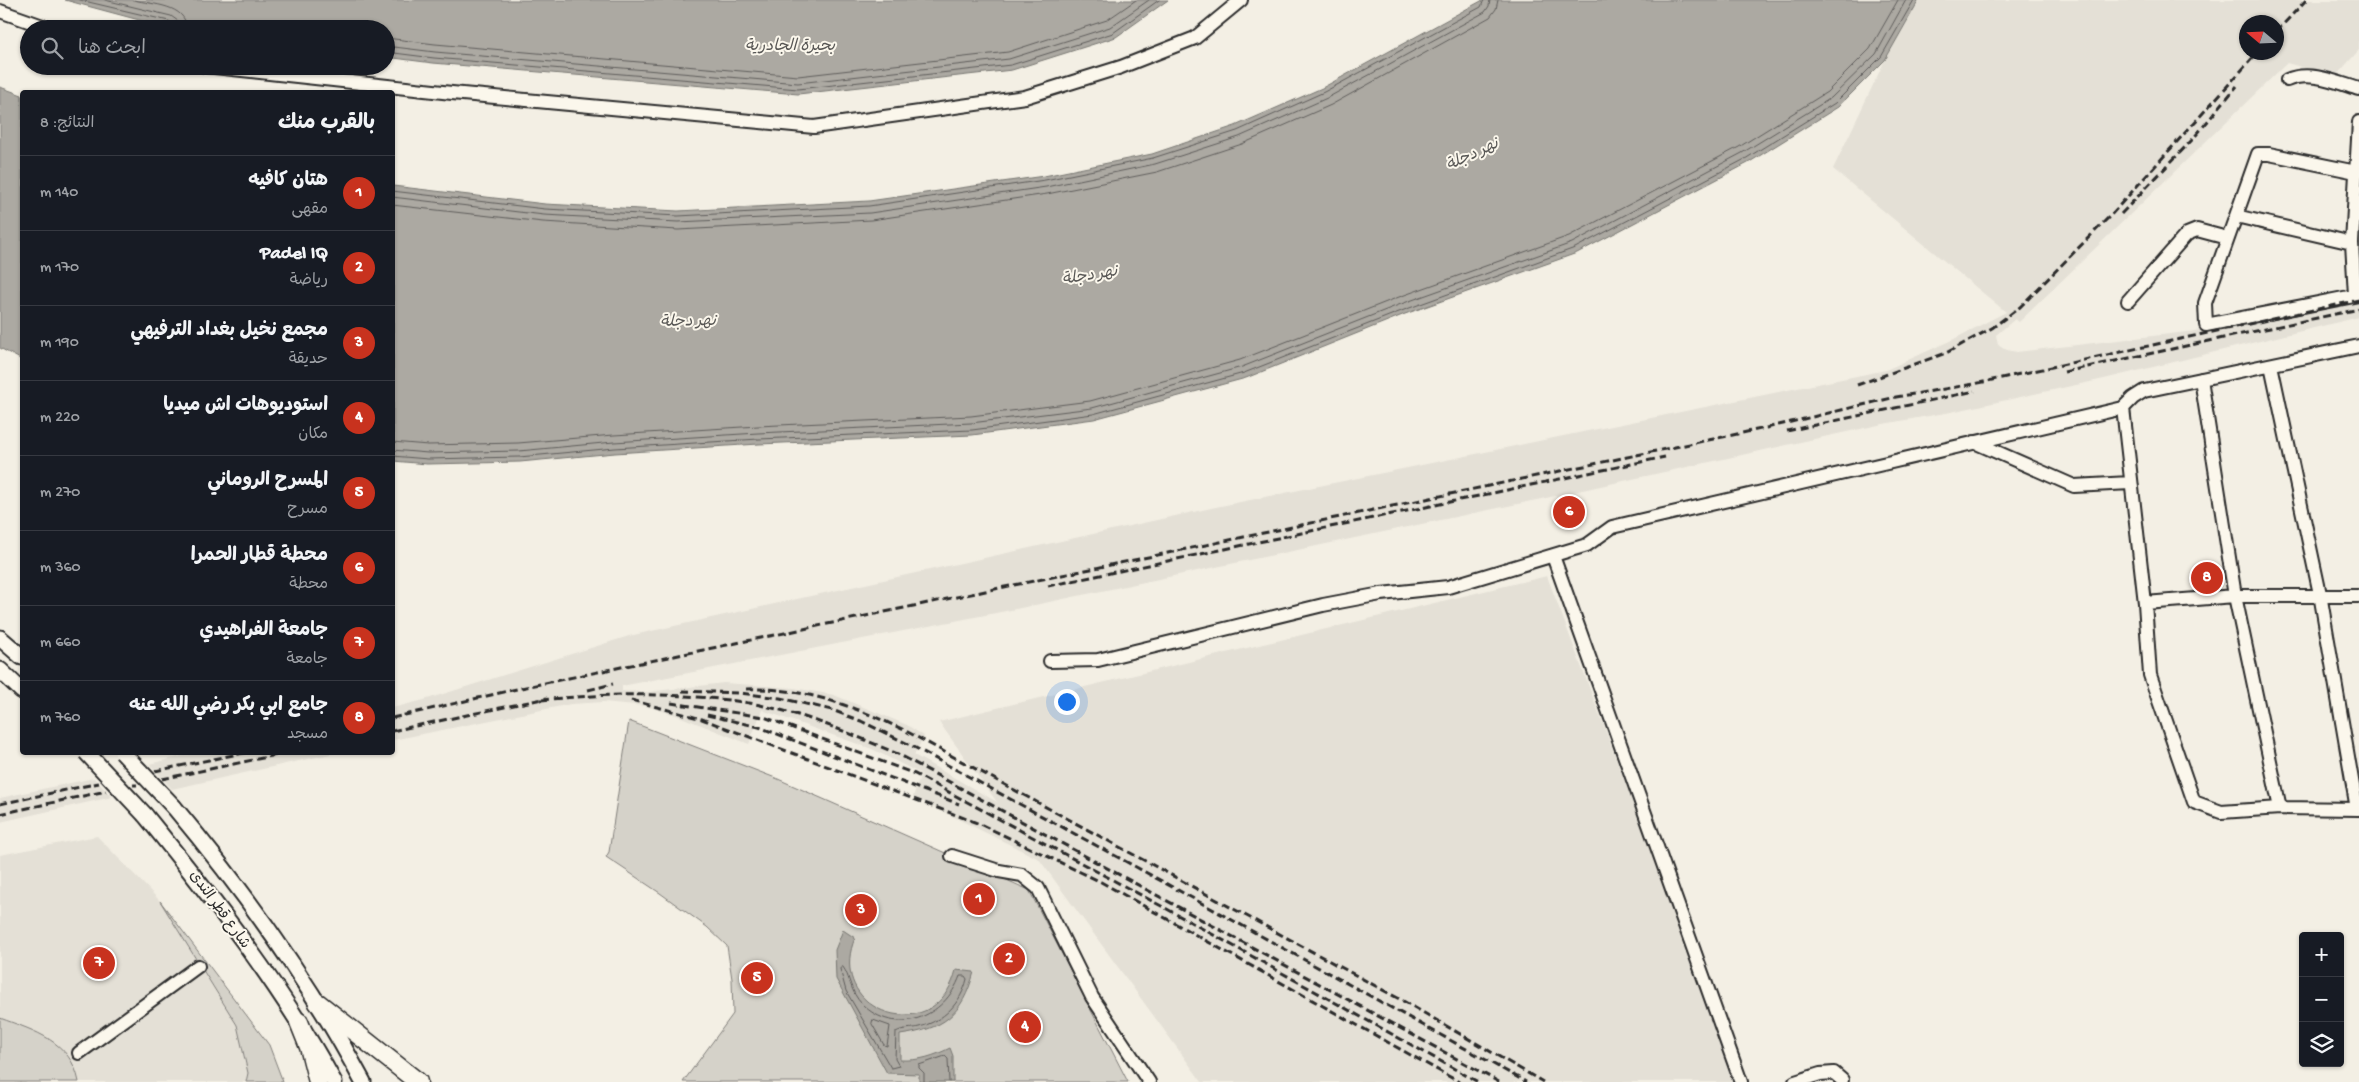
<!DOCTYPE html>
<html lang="ar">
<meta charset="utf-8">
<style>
body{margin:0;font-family:"Gochi Hand","Playpen Sans Arabic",sans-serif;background:#242831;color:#f1f3f6;direction:rtl}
.controls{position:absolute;right:15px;bottom:15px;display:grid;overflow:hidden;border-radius:5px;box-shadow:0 1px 4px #0004}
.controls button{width:45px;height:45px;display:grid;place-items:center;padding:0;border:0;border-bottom:1px solid #363941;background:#171b24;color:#f1f3f6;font:25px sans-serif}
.compass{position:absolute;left:2239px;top:15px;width:45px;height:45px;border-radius:50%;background:#171b24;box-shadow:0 1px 4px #0004;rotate:289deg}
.you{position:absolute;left:1066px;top:701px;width:18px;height:18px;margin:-12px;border:4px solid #fff;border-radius:50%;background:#1a73e8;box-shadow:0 0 0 8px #1a73e833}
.badge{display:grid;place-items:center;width:32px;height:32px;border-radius:50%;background:#c8321e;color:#fff;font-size:16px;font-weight:700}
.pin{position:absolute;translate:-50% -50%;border:2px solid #fff;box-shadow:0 1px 5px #0006}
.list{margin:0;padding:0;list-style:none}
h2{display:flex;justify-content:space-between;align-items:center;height:65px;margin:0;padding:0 20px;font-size:21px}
h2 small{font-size:16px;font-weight:400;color:#9ea1a6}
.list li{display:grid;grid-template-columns:32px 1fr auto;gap:15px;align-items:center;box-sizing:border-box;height:75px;padding:0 20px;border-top:1px solid #363941}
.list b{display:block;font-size:19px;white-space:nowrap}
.list p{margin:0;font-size:16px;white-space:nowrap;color:#9ea1a6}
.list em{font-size:16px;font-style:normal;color:#9ea1a6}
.icon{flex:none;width:28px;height:28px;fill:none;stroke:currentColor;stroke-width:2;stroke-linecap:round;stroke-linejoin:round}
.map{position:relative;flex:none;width:2359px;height:1082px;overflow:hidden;direction:ltr}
.search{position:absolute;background:#171b24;box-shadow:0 1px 4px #0004;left:20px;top:20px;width:375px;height:55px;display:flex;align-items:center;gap:12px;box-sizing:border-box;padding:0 18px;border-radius:28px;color:#9ea1a6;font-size:19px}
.panel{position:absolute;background:#171b24;box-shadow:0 1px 4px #0004;left:20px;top:90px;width:375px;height:665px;border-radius:5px;direction:rtl}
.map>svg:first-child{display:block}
.built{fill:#e4e0d6;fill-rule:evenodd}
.green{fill:#d5d2c9;stroke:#807e7a}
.water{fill:#aca9a2;stroke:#787772}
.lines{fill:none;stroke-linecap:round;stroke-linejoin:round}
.shore{stroke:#5f5d5b;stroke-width:1}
.minor-casing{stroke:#2b2b2b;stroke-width:16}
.major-casing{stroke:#2b2b2b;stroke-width:19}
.highway-casing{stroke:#2b2b2b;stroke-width:21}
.minor{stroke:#fbf7ec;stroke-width:12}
.major{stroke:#fbf7ec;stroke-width:15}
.highway{stroke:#fbf7ec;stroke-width:18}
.rail{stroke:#2b2b2b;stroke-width:3;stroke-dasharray:8 4;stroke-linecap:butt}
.major-bridge-casing{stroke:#2b2b2b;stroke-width:19;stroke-linecap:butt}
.major-bridge{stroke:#fbf7ec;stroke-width:15}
.labels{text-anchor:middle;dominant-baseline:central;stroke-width:4;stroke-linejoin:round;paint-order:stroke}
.street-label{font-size:15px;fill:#2b2b2b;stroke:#fbf7ec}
.water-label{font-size:16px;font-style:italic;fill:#585755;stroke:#fbf7ec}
</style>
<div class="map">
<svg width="2359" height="1082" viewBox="0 0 2359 1082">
<rect width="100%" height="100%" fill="#f3efe4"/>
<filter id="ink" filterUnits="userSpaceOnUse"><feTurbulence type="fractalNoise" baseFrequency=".02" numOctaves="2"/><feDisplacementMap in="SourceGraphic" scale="10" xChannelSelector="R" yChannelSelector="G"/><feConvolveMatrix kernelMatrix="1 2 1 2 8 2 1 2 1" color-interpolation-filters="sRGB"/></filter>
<g filter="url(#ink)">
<!-- built -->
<path class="built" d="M1919,0H2359V50L2335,77L2287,63L2019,322L2015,319L1996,335L1998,344L2007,350L2017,352L2195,331L2359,296V317L2104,379L1951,412L1883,424L1546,498L1011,610L622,686V691L647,692L724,683L794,688L834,695L907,725L924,736L914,755L997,802L939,722L1547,576L1739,1082H1202L1039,859L913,797L921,774L872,749L762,710L749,744L676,715L645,706L604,702L571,704L393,740L392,708L424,700L629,636L1216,507L1886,370L1954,339L2006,312L1833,169L1885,60ZM2246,22H2276V52H2246Z
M199,752H335V753L172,789L149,764Z
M94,778L112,797L0,822V798Z
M97,836L160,901L237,1025L248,1073L246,1082H0V855Z"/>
<!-- green -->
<path class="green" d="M629,721L778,779L1029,890L1128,1082H683L733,1014L732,979L727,946L707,927L660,893L606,857L609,852Z
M160,901L269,1045L283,1082H246L248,1073L237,1025Z
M0,1018C35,1031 71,1041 79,1082H0Z"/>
<!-- water -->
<path class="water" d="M65,0H1168L1116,37L1012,70L798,94L433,63L386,57V29H185L154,24Z
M1483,0H1919L1885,60L1838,107L1748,163L1577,253L1405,314L1246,378L1094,419L972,435L759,444L615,453L520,462L427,464L393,461V186L545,204L678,211L869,201L1044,176L1152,154L1235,126L1322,88Z
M0,87L22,95V360L0,348Z
M843,930L855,938C824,1012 936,1051 956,970L974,972C962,1016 943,1029 900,1035V1060C919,1061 934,1056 950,1048L953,1056V1082H919V1074L887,1073L836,979L835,950Z"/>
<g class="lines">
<!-- shore -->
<path class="shore" d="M80,0L169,21L172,24L173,29
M105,0L171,16L178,21L179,29
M134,0C153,5 186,4 187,29
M386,38L435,44L798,76L1008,52L1107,20L1136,0
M386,46L435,52L798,83L1009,59L1110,27L1149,0
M386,52L434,58L798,89L1011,65L1113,33L1159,0
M392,191L545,209L678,216L869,206L1045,180L1153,158L1237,131L1324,92L1481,7L1484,0
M392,197L544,215L678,222L870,213L1046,187L1155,164L1239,137L1327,98L1485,12L1489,6L1490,0
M392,205L543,222L678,230L871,220L1047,194L1157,172L1242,144L1331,105L1490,17L1496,9L1498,0
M392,442L428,445L518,443L614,435L758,426L971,416L1090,401L1240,360L1399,297L1569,236L1739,147L1827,92L1870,49L1898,0
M392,450L428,453L519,451L614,442L758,433L971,423L1092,408L1242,367L1401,304L1572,243L1742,153L1831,98L1876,54L1906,0
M392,456L428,459L519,457L615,448L759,439L972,430L1093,414L1244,373L1404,310L1575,248L1745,159L1835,103L1881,57L1914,0
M843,967C850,976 850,992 862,1004C896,1038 945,1017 960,976H965L967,979C961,1003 944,1021 919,1027C912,1029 902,1028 896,1032L895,1059L899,1066L891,1068L846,991L840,969Z
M873,1020L890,1026L887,1046L884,1045L872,1024Z
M924,1082V1073L919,1068V1065L945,1056L948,1059L949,1082"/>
<!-- minor casing -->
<g class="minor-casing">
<path id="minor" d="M0,11L51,29
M205,66L452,93L814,127L1025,97L1121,67L1195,38L1241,0
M2287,80C2309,70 2336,82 2359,89
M2356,172L2269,154H2258L2205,303L2206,325L2359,295
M2236,216L2352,243
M2355,295L2352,243L2359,122
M2128,301L2187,234L2197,230L2227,238
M2271,365L2320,594L2357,809
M2201,379L2235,596L2280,808
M2123,408L2145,603L2150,675L2194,802L2221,812L2280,808L2359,809
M1974,442L2074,486L2130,483
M1553,556L1741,1082
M2145,603L2235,596H2359
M1050,661L1098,660L1323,605L1381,594L1448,587L1587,545L1612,527L2123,408L2133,398L2144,391L2359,346
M952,856L999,871L1022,875L1038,888L1092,997L1149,1082
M79,1053L198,966
M1795,1082L1820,1074L1834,1073L1842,1080"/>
</g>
<!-- major casing -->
<g class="major-casing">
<path id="major" d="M0,638L22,657
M0,670L22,691
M174,807C245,892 311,984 363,1082
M145,815C214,900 282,987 334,1082"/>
</g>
<!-- highway casing -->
<g class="highway-casing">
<path id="highway" d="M318,1003L418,1082
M299,1022L309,1047L318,1082"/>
</g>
<!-- minor -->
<use href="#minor" class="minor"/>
<!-- major -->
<use href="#major" class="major"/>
<!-- highway -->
<use href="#highway" class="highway"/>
<!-- rail -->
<path class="rail" d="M2276,32L2306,0
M2121,214L2192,140L2237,86
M2064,372L2359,309
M1857,385L1946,353L1992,328L2020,307L2110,216L2258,52
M1787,431L1975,391
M1048,586L1665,457
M746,689C804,687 853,706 904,730L1405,1002L1543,1082
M588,690L613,684
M682,691L739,693L780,698L832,710L861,721L914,747L1136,867L1526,1082
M541,700C609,693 680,692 749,703C801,712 852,734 900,755L1499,1082
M631,700L702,719L980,824L1101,882L1459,1082
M671,703L764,717L915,774L1167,909L1478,1082
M707,715L759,727L959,804
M392,718L521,688L1766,428L1896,397L1974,384L2359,300
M392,731L547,698
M155,771L248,752
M162,779L291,752
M133,785H137
M0,804L99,783
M0,814L106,791"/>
<!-- major-bridge casing -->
<g class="major-bridge-casing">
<path id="major-bridge" d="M86,752L145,815
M122,752L174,807"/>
</g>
<!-- major-bridge -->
<use href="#major-bridge" class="major-bridge"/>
</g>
</g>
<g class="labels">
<!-- street labels -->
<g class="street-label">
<text transform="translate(219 910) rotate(54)">شارع قطر الندى</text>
</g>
<!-- water labels -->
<g class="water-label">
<text x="790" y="47">بحيرة الجادرية</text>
<text transform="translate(1473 156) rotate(-25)">نهر دجلة</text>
<text transform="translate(1090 277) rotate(-9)">نهر دجلة</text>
<text transform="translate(688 323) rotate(-1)">نهر دجلة</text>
</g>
</g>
</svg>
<div class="controls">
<button>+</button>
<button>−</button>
<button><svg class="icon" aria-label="layers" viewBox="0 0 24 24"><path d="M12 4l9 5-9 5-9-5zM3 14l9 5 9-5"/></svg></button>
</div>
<svg class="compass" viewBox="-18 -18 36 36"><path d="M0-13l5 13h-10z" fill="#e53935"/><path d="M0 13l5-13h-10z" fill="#9ea1a6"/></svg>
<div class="you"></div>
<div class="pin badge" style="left:979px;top:899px">1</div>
<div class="pin badge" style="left:1009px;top:959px">2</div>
<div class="pin badge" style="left:861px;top:910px">3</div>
<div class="pin badge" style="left:1025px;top:1027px">4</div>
<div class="pin badge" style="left:757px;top:978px">5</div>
<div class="pin badge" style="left:1569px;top:512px">6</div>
<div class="pin badge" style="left:99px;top:963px">7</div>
<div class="pin badge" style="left:2207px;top:578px">8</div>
<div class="search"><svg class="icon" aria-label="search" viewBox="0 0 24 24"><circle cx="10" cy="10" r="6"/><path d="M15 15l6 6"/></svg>ابحث هنا</div>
<section class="panel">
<h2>بالقرب منك<small>النتائج: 8</small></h2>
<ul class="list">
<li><span class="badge">1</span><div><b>هتان كافيه</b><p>مقهى</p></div><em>140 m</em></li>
<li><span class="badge">2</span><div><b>Padel IQ</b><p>رياضة</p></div><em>170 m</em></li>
<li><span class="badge">3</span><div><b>مجمع نخيل بغداد الترفيهي</b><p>حديقة</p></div><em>190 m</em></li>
<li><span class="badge">4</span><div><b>استوديوهات اش ميديا</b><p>مكان</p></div><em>220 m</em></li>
<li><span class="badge">5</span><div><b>المسرح الروماني</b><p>مسرح</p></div><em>270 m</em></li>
<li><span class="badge">6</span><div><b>محطة قطار الحمرا</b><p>محطة</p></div><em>360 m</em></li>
<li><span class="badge">7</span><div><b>جامعة الفراهيدي</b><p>جامعة</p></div><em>660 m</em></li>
<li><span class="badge">8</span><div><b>جامع ابي بكر رضي الله عنه</b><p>مسجد</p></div><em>760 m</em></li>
</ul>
</section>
</div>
